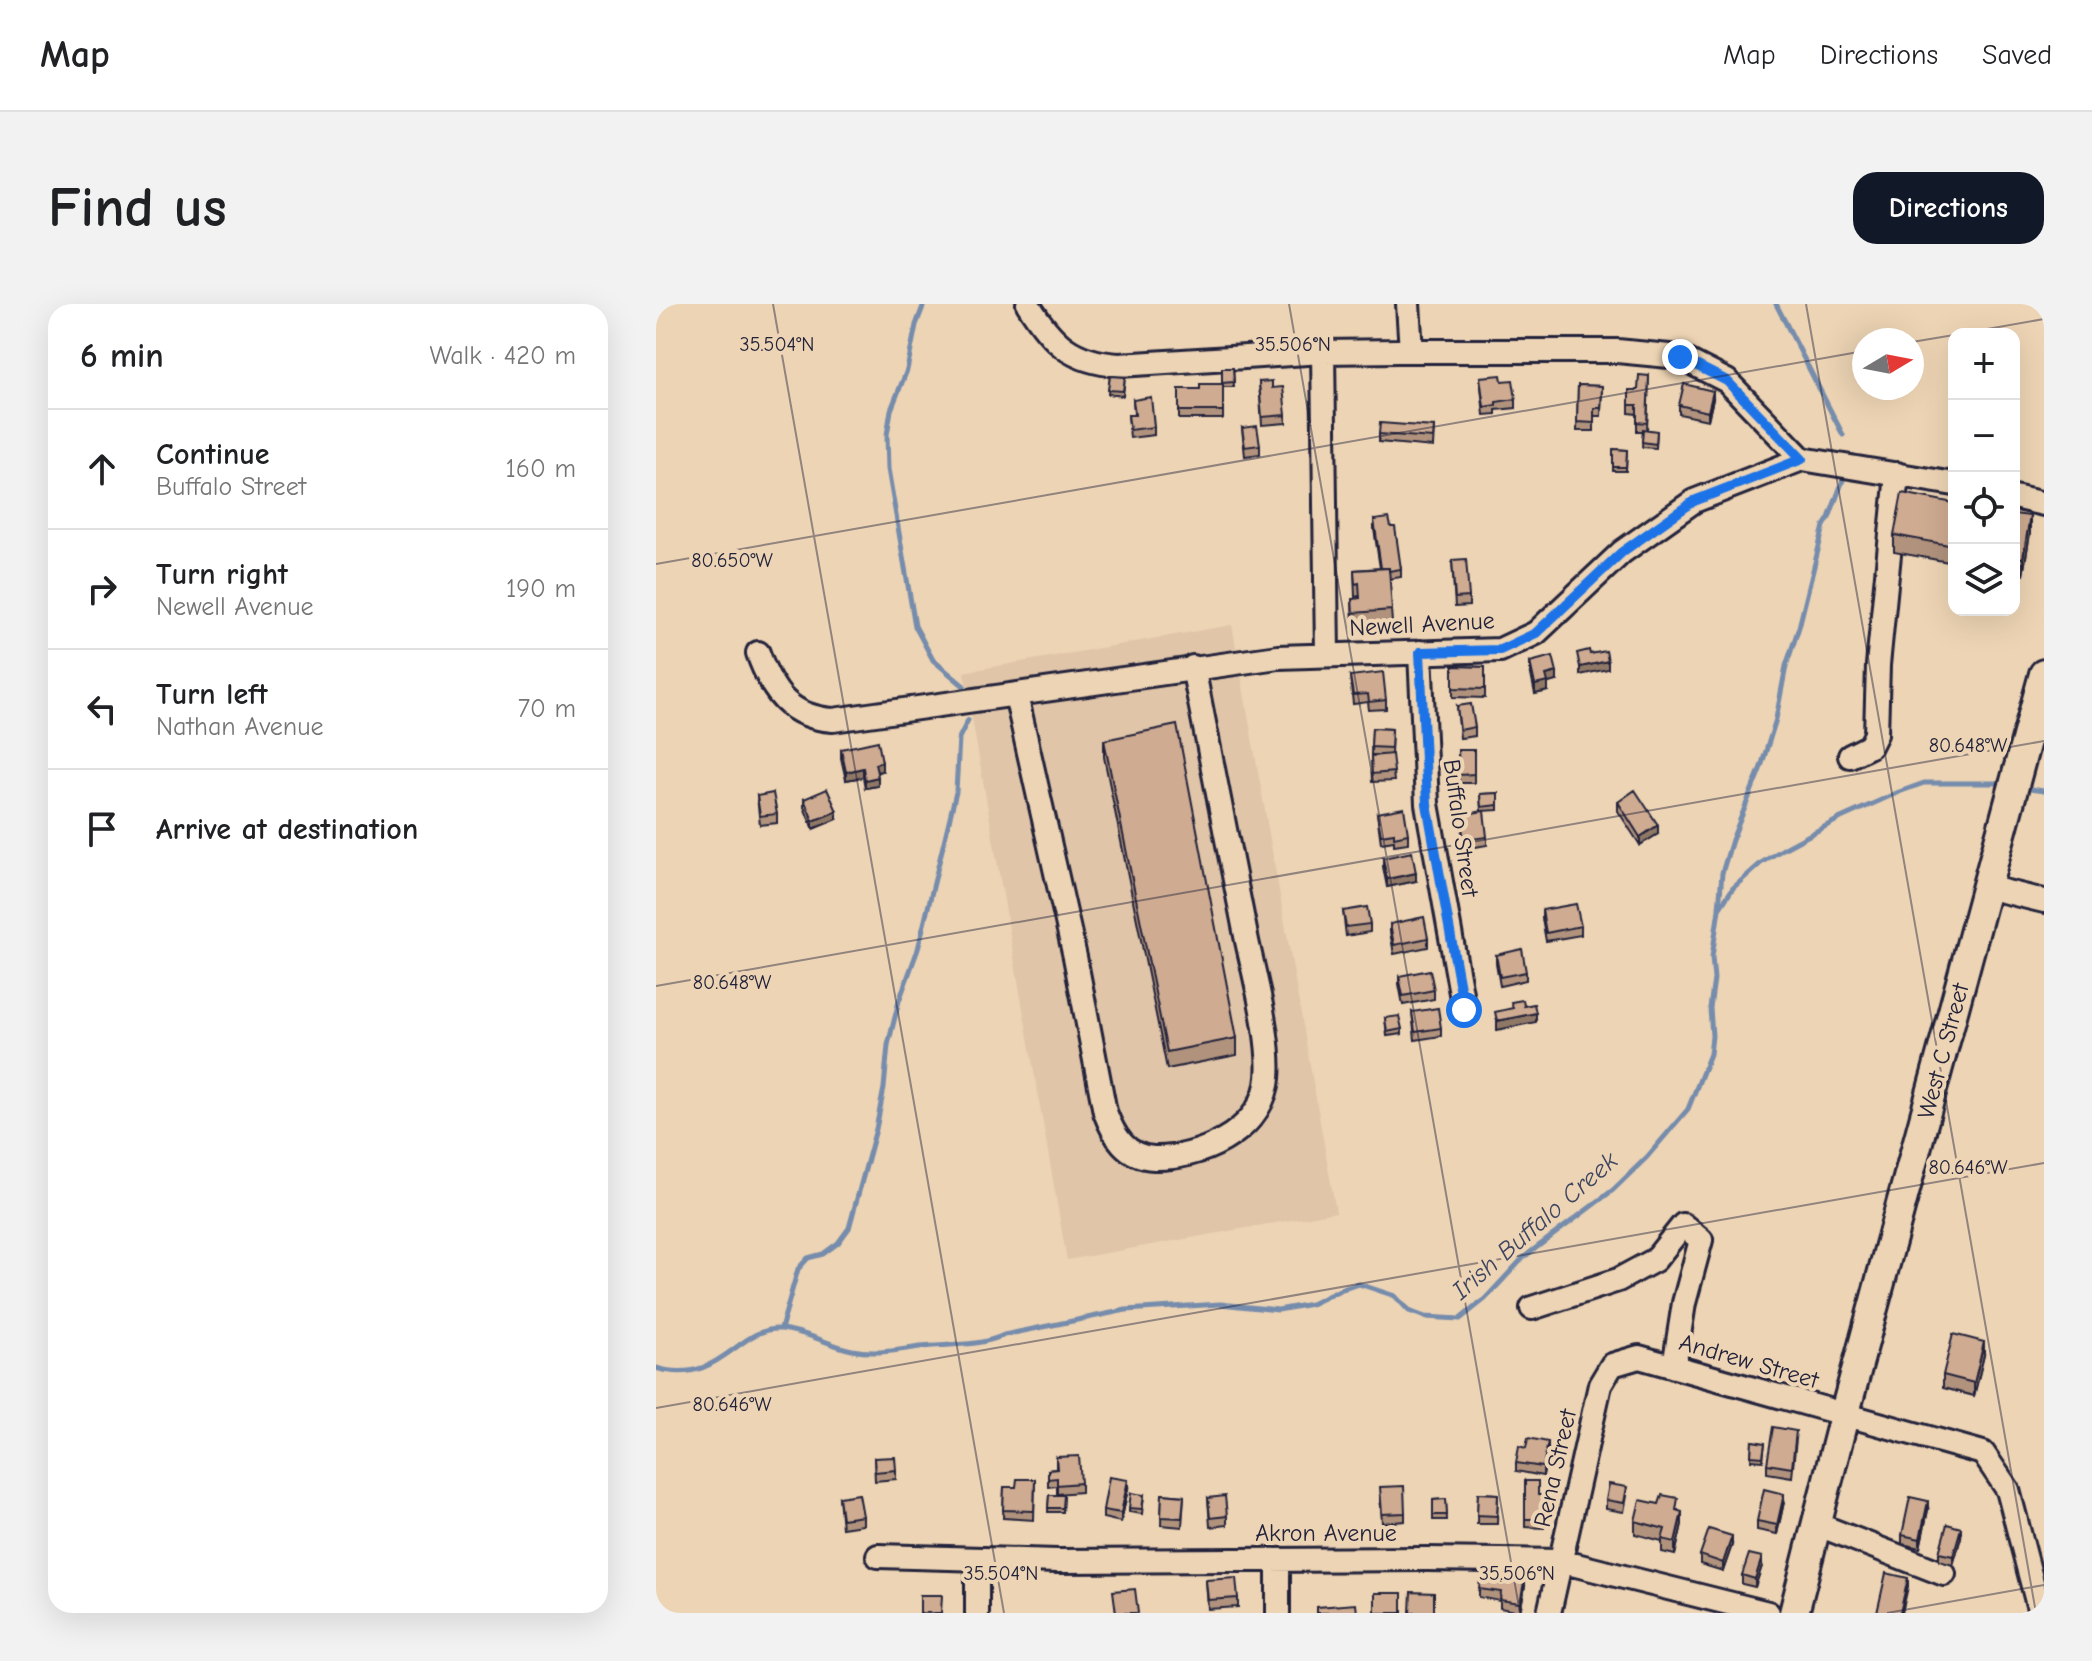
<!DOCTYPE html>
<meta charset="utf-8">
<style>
body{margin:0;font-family:"Comic Neue",sans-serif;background:#f2f2f2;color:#202124}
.controls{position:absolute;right:24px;top:24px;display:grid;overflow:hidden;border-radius:16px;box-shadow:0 8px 32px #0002}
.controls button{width:72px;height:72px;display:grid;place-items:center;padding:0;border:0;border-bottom:2px solid #e0e0e0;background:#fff;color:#202124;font:40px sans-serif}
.compass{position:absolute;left:1196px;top:24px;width:72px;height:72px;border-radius:50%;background:#fff;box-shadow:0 8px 32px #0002;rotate:80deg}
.stop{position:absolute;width:24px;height:24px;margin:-18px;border:6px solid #1a73e8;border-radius:50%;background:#fff}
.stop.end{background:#1a73e8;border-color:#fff;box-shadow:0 2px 8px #0008}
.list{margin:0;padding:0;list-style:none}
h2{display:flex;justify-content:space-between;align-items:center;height:104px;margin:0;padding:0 32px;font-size:34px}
h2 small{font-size:26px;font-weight:400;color:#757577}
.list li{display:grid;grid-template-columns:52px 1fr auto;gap:24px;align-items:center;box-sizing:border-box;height:120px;padding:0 32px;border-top:2px solid #e0e0e0}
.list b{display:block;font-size:30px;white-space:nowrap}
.list p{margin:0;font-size:26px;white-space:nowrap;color:#757577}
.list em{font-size:26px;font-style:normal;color:#757577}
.icon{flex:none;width:44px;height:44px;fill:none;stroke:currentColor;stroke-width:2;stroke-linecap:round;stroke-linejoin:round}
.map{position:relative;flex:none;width:1388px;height:1309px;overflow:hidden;border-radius:24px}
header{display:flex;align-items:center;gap:48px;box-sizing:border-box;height:112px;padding:0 40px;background:#fff;border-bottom:2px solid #e0e0e0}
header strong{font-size:38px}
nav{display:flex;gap:44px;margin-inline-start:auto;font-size:28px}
.intro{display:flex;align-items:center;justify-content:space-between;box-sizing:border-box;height:192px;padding:0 48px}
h1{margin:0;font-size:56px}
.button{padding:20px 36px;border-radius:24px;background:#111827;color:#fff;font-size:28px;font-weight:700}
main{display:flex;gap:48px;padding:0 48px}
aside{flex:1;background:#fff;border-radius:24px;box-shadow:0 8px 32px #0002}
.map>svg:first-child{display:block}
.built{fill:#e0c5a8}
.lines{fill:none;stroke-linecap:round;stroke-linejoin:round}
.stream{stroke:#768cac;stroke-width:5}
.minor-casing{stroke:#22223b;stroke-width:28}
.major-casing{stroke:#22223b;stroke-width:34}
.minor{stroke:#edd4b4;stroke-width:22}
.major{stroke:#edd4b4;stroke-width:28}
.wall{fill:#b1937d;stroke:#22223b;stroke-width:2}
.shaded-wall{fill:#907866;stroke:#22223b;stroke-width:2}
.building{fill:#ceab91;stroke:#22223b;stroke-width:2}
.route{stroke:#1a73e8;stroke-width:10}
.ticks{fill:none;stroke:#22223b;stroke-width:2;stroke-opacity:0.45}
.labels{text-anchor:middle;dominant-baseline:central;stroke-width:8;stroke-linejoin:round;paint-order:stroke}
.street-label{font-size:24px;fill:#22223b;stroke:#edd4b4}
.water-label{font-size:26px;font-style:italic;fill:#3e4561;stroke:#edd4b4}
.ticks-label{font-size:20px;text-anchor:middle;fill:#22223b;stroke:#edd4b4;stroke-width:8;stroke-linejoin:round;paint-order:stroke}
</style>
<header>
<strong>Map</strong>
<nav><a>Map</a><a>Directions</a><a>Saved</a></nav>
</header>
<div class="intro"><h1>Find us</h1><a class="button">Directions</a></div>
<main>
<aside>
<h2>6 min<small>Walk · 420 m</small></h2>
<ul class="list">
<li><svg class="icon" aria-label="ahead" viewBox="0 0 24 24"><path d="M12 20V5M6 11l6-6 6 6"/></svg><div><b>Continue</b><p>Buffalo Street</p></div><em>160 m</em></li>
<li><svg class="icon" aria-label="right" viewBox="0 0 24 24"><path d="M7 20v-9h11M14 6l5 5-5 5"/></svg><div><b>Turn right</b><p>Newell Avenue</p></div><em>190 m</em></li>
<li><svg class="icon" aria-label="left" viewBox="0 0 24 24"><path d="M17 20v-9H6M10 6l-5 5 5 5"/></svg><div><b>Turn left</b><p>Nathan Avenue</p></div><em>70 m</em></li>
<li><svg class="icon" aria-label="arrive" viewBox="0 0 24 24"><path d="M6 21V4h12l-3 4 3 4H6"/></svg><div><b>Arrive at destination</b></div></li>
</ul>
</aside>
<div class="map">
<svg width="1388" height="1309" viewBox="0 0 1388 1309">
<rect width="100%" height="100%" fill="#edd4b4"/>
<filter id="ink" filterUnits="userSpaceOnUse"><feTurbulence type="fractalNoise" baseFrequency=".0125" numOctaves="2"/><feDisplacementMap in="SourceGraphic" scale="16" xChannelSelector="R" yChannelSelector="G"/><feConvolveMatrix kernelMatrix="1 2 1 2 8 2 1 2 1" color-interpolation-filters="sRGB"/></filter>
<g filter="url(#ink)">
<!-- built -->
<path class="built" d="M576,321L680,908L411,956L308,368Z"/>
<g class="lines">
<!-- stream -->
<path class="stream" d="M268,0L260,21L251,66L235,106L231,131L232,165L259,322L277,356L308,382
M1120,0L1187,131
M1366,484L1388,487
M1063,604L1066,569L1076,536L1105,463L1120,415L1130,362L1143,323L1168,222L1173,214L1187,176
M125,1025L142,965L152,954L167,950L182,939L193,924L220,825L228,784L232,741L243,697L262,645L300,488L303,434L312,416
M0,1064C65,1083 81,1022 125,1025C149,1027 173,1041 196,1046C219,1051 241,1046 264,1043C291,1040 323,1043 348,1031L470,1006L564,1000L622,1006L655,1000L686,985L703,980L739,992L753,1007L769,1013L804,1015L829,995L868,953L957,886L991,853L1032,805L1054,750L1056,732L1054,704L1058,675L1056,653L1063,605L1077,584L1105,559L1127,545L1185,514L1243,488L1268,479H1348"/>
<!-- minor casing -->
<g class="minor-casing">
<path id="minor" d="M372,0C396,39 416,58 463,61L667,48L742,47H961L1024,53L1071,77L1146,155L1298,180
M752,0L755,47
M667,48L671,351
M1358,193L1388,200
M764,348L771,500L808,706
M102,349C116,388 133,413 177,416L622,353L844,346L880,329L966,248L1038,197L1146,155
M360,391L419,653L449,808C458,832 470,853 498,854C543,855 601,829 611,781C618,746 599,674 591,637C573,546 555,455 537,363
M1194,452L1214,442L1220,430L1222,361L1241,170
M1330,583L1388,597
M876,1004L962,976L999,956L1027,921L1045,936L1028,999L1018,1063
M1160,1220L1288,1270
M222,1252L402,1257L771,1255L904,1257L1112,1309
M321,1309V1255
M622,1309V1256
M893,1309L944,1081L956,1061L983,1053L1327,1149L1352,1186L1384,1309"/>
</g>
<!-- major casing -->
<g class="major-casing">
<path id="major" d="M1138,1309L1188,1112L1388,370"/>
</g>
<!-- minor -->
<use href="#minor" class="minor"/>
<!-- major -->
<use href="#major" class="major"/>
</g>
<!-- wall -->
<path class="wall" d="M566,64H577L578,83H567V115H523V85H544L566,80Z
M454,72L469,73L467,92L452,90Z
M993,72L991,126L1001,127L1000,144L986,143L987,127H981V110L973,109V86H982Z
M824,73L846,77L860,95V104L840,106V110L828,111Z
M603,78L616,84L630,111V119L606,121Z
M922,81L946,82L945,112H938V127H921Z
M1057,95L1052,116L1023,110V101Z
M477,96L498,123V131L474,134L472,111H478Z
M778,123L777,143L723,138V130Z
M586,124L604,141V150L589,152Z
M957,145L971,146L970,167H957Z
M1298,199V259L1238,248V231Z
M1358,210L1374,229L1367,271L1358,270Z
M718,216L735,223L745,265V273L733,275L736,319L697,322L696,295H703V292L699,293L698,266L724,264L718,225Z
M796,256L813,293V302L799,303Z
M874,358L901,377L892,379V387L879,390L874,366Z
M797,362L829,363V394L797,393Z
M694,372L730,396V405L713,406L712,398L697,400Z
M801,402L819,423V432L804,434Z
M716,424L736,425L735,450L738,477L716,478L715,452L720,451H715Z
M448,436L581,734V751L511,765L448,453Z
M185,445L226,467L221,468L222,482L209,484L207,473L190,476L185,454Z
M802,446H818V479H803Z
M842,489V506L825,507L824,490Z
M101,492L121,510V519L104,521Z
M148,495L181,515L157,525L148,503Z
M962,498L1002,530L984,541L962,507Z
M721,509L752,530V539L738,541V537L725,539Z
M804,511L831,533V541L808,545Z
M727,554L760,577L731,583L727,563Z
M886,606L925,622V631L890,637L886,615Z
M687,607L714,620V628L690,632Z
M734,620L772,634V643L738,650L734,628Z
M840,651L870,668V676L844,682L840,659Z
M743,672L778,686V695L747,701L743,680Z
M756,708L785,724V732L759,736Z
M729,714L746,725V730L731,732Z
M1328,1051L1318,1092L1287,1084V1071Z
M1140,1135L1136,1173L1111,1169V1160Z
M1096,1137L1109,1139L1107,1157L1095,1156Z
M892,1146L887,1172L860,1167V1159Z
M400,1153L425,1179V1188L401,1190V1182L392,1183V1166L400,1165Z
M218,1154L240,1166V1175L219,1177Z
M379,1175L378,1216L347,1214L348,1183H360Z
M869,1177L882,1191H888V1224L869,1223Z
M472,1185L465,1218L447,1214V1206Z
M822,1189L842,1190L841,1220H821Z
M506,1190L528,1192L526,1223L505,1221Z
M393,1191H408L407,1208H392Z
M488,1191L486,1210L473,1208V1204Z
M724,1192L749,1209V1217L726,1219Z
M971,1192L968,1208L950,1205V1196Z
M183,1193L207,1212V1221L186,1224Z
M552,1194L571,1212V1221L554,1223Z
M790,1195L791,1216H777V1196Z
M1128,1198L1121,1230L1101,1226V1217Z
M1022,1206L1026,1220L1019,1251L1006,1248V1237L979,1230V1217Z
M1272,1206L1264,1244L1246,1240V1231Z
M1305,1233L1297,1261L1283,1257V1249Z
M1076,1241L1067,1267L1044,1260V1251Z
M1106,1262L1099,1283L1086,1280V1271Z
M550,1276L582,1294V1303L552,1305Z
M869,1282L864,1308L844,1304V1297L823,1293V1285Z"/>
<!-- shaded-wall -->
<path class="shaded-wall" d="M1057,87V95L1052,116V108Z
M1374,212V229L1367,271V254Z
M952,357V365L924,371V363Z
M901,368V377L892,379V387L879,390V381L890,371Z
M226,458V467L219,468V460Z
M207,464V473L190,476V468Z
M222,473V482L209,484V476Z
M181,507V515L157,525V517Z
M1002,521V530L984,541V533Z
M760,569V577L731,583V575Z
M880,709V718L841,726V717Z
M1328,1038V1051L1318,1092V1079Z
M892,1138V1146L887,1172V1163Z
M472,1176V1185L465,1218V1209Z
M1128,1190V1198L1121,1230V1221Z
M1272,1197V1206L1264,1244V1235Z
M1026,1208V1220L1019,1251V1238Z
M1305,1224V1233L1297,1261V1252Z
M1076,1232V1241L1067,1267V1259Z
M1106,1253V1262L1099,1283V1275Z
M869,1273V1282L864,1308V1299Z
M1252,1274V1283L1246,1309H1244Z"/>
<!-- building -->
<path class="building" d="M566,64H577L578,78L566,79Z
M845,71L846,77L857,76L860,95L840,98V101L828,103L824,73Z
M983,71L993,72L991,119L981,118V101H973V86H982Z
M454,72L469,73L467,87L452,86Z
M616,77V84L627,83L630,111L606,113L603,78Z
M544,80H567V107H523V85H544Z
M1028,80L1057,87L1052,108L1023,101Z
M922,81L946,82L945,104H938V119L921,118Z
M495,93L498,123L474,126L472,111H479L477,96Z
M724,119L778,123L777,134L723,130Z
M601,122L604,141L589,143L586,124Z
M987,125L1001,127L1000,140L986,138Z
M957,145L971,146L970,163H957Z
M1246,189L1298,199V242L1238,231Z
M1358,210L1374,212L1367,254L1358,253Z
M733,214L735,223H739L745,265L733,267V264H725L718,216Z
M810,255L813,293L799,294L796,256Z
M733,264L736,306L697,309L696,295L704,294L703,279L699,280L698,266Z
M933,346L934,350L950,347L952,357L924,363L921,349Z
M897,352L901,368L890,371L892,378L879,381L874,358Z
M797,362L829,363V385L797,384Z
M727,368L730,396L713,398L712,390L697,391L694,372Z
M815,400L819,423L804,426L801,402Z
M521,421L581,734L511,748L448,436Z
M716,424L736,425L735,444L715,443Z
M222,437L226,458L219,460L222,473L209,476L207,464L190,468L185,445Z
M802,446H818V470L803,471Z
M736,450L738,468L716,470L715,452Z
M171,485L181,507L157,517L148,495Z
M979,486L1002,521L984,533L962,498Z
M117,489L121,510L104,512L101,492Z
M842,489V501L825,503L824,490Z
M748,504L752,530L738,533V529L725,531L721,509Z
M828,507L831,533L808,536L804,511Z
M756,548L760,569L731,575L727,554Z
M920,600L925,622L890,629L886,606Z
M711,603L714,620L690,623L687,607Z
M768,613L772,634L738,641L734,620Z
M866,645L870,668L844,673L840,651Z
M774,666L778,686L747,692L743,672Z
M867,696L868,702L878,700L880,709L841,717L839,708L857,704L855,698Z
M782,704L785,724L759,728L756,708Z
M743,712L746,725L731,728L729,714Z
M1297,1030L1328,1038L1318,1079L1287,1071Z
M1117,1123L1140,1127L1136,1164L1111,1160Z
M872,1134L892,1138L887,1163L860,1159L863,1142L870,1144Z
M1096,1137L1109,1139L1107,1153L1095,1152Z
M423,1152L425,1179L401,1181V1174L392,1175V1166L401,1165L400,1153Z
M239,1153L240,1166L219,1168L218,1154Z
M453,1173L472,1176L465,1209L447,1206Z
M361,1175H379L378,1207L347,1206L348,1183H360Z
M869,1177H882V1191H888V1215H869Z
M953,1180L971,1183L968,1199L950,1196Z
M748,1182L749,1209L726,1210L724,1183Z
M1108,1185L1128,1190L1121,1221L1101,1217Z
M475,1189L488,1191L486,1205L473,1204Z
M822,1189L842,1190L841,1212L821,1211Z
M203,1190L207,1212L186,1215L183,1193Z
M506,1190L528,1192L526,1214L505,1213Z
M393,1191H408L407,1204H392Z
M1006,1191L1022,1194L1020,1206L1026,1208L1019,1238L1006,1235L1009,1225L979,1217L984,1196L1003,1200Z
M569,1192L571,1212L554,1214L552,1194Z
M1254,1193L1272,1197L1264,1235L1246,1231Z
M790,1195L791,1211H777V1196Z
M1291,1220L1305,1224L1297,1252L1283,1249Z
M1053,1225L1076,1232L1067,1259L1044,1251Z
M1093,1250L1106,1253L1099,1275L1086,1271Z
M847,1269L869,1273L864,1299L844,1296L845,1288L823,1285L824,1275L845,1279Z
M1230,1269L1252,1274L1244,1309H1221Z
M580,1274L582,1294L552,1296L550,1276Z
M479,1285L482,1309H460L457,1287Z
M755,1288L778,1289V1309H754Z
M719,1289H746V1309H719Z
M264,1291H286L285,1309H264Z
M700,1300L701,1309H661V1303Z"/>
</g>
<g class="lines" filter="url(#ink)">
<!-- route -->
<path class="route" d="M808,706L771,500L764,348L844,346L880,329L966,248L1038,197L1146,155L1071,77L1024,53"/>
</g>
<!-- ticks -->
<path class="ticks" d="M117,0L348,1309M633,0L864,1309M1150,0L1380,1309M1303,30L1388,15M1256,38L1298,31M0,260L1208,47M0,682L1388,437M0,1104L1388,859M1231,1309L1388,1281"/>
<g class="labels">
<!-- street labels -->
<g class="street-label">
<text transform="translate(766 320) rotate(-3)">Newell Avenue</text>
<text transform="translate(805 524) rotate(82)">Buffalo Street</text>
<text transform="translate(1287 747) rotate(-75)">West C Street</text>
<text transform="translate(1093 1057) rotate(16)">Andrew Street</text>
<text transform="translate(899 1164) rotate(-77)">Rena Street</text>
<text x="670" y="1229">Akron Avenue</text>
</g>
<!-- water labels -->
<g class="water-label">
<text transform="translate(879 922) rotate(-41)">Irish Buffalo Creek</text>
</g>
</g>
<g class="ticks-label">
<text x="121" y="47">35.504°N</text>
<text x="637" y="47">35.506°N</text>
<text x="76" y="263">80.650°W</text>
<text x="1312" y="448">80.648°W</text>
<text x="76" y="685">80.648°W</text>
<text x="1312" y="870">80.646°W</text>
<text x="76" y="1107">80.646°W</text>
<text x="345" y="1276">35.504°N</text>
<text x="861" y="1276">35.506°N</text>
</g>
</svg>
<div class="controls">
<button>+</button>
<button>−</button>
<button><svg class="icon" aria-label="locate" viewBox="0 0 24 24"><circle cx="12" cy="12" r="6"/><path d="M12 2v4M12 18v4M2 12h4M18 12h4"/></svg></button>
<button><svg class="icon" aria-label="layers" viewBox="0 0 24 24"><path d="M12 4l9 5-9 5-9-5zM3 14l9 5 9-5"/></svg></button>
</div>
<svg class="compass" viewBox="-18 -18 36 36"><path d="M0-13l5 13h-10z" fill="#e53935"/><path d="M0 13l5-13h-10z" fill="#757577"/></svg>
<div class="stop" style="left:808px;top:706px"></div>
<div class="stop end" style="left:1024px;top:53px"></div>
</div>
</main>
